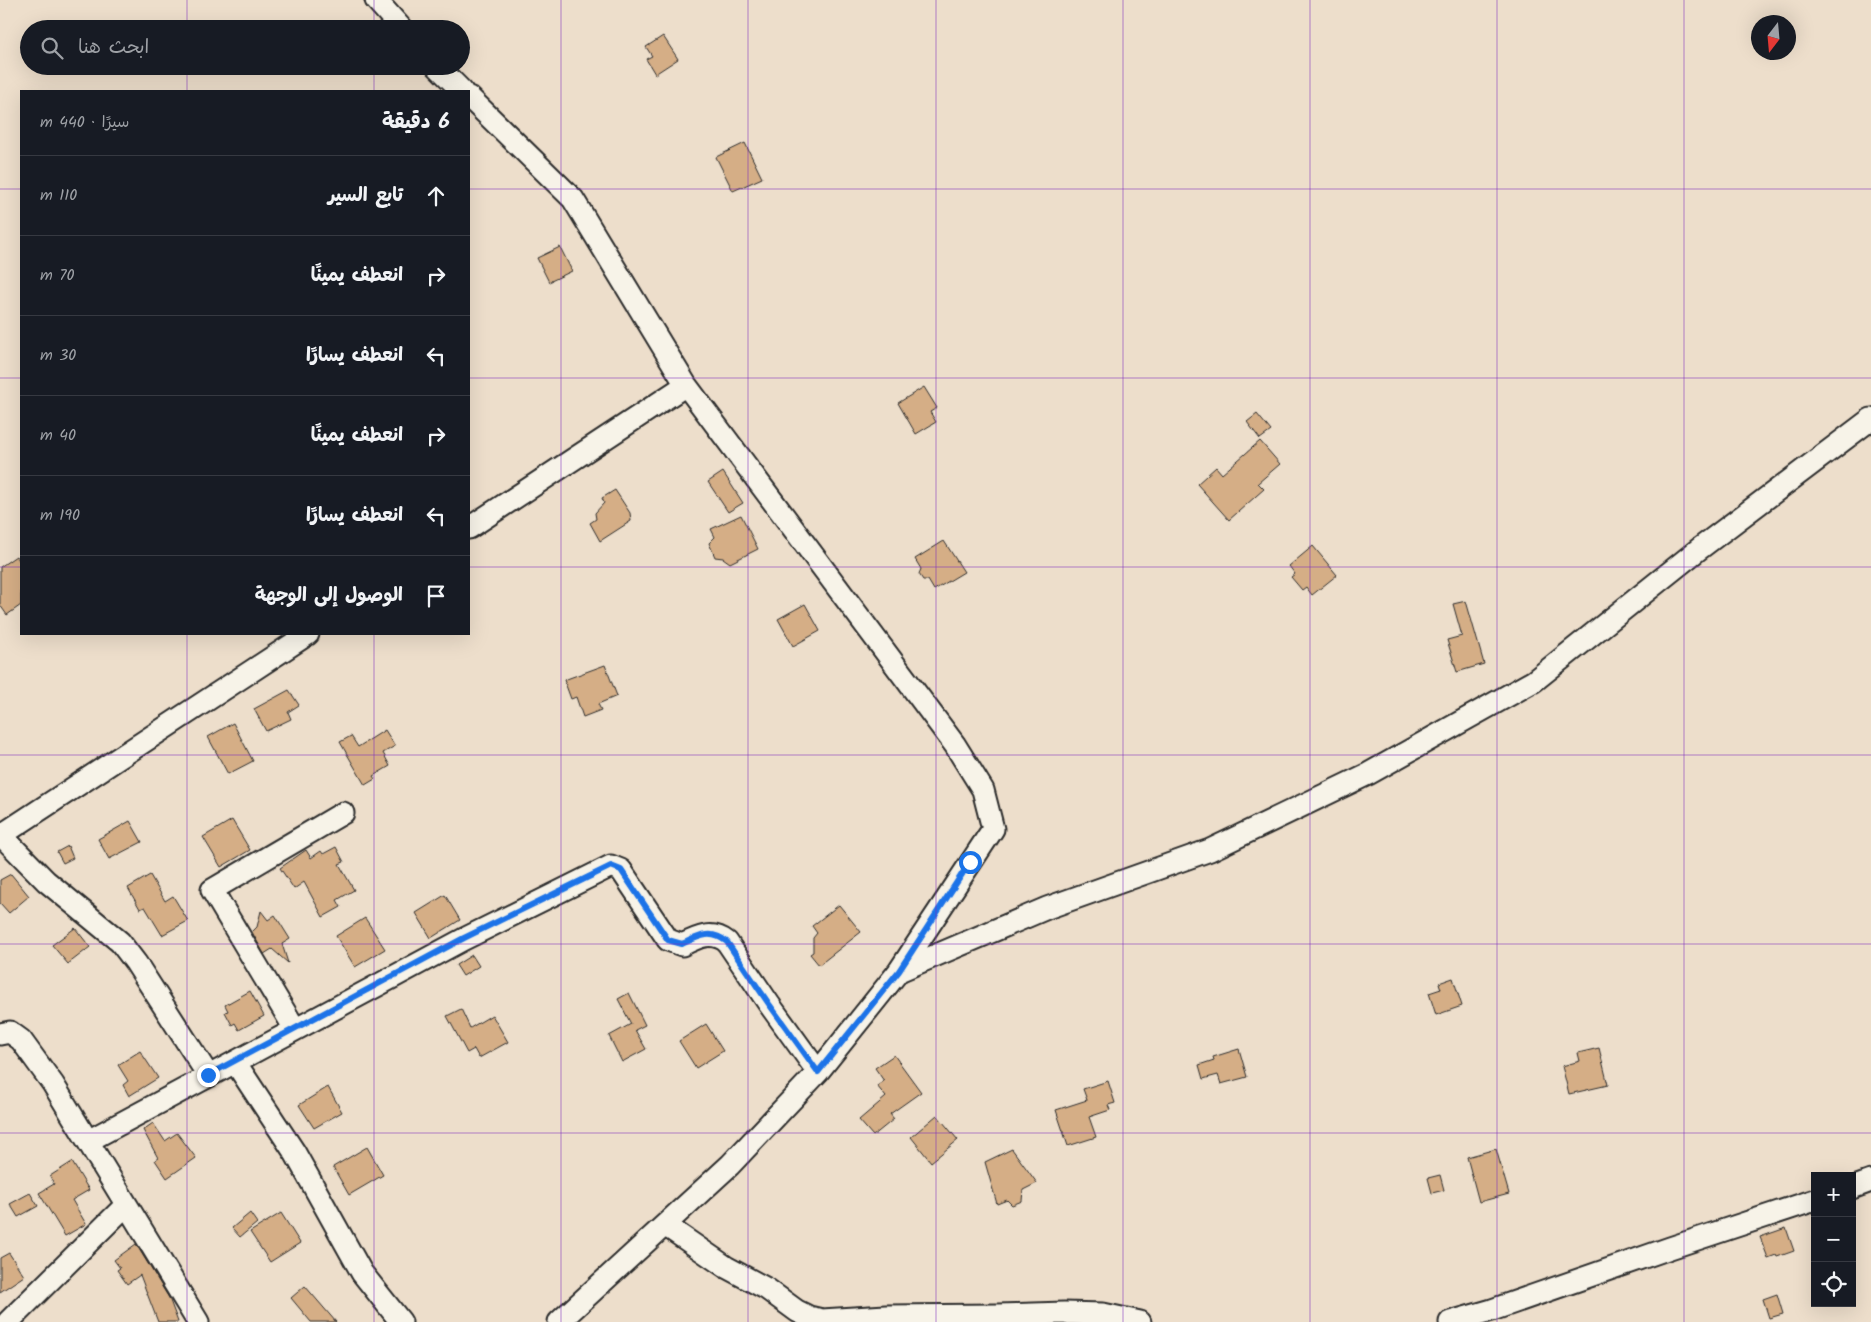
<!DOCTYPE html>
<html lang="ar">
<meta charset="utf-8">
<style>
body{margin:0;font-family:Kalam,"Playpen Sans Arabic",sans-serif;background:#242831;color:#f1f3f6;direction:rtl}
.controls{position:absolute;right:15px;bottom:15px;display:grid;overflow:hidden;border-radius:0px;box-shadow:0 5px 20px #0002}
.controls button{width:45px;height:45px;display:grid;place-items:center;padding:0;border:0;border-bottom:1px solid #363941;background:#171b24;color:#f1f3f6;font:25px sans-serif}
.compass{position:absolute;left:1751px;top:15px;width:45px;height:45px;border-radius:50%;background:#171b24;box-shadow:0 5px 20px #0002;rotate:196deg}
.stop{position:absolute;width:15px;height:15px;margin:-11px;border:4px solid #1a73e8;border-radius:50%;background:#fff}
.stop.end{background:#1a73e8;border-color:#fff;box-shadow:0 1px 5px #0008}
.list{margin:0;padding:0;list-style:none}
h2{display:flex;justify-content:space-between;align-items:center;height:65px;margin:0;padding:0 20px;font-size:21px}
h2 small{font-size:16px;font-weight:400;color:#9ea1a6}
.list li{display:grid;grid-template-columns:32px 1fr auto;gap:15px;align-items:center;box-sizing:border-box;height:80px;padding:0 20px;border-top:1px solid #363941}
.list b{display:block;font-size:19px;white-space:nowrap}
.list em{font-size:16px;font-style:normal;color:#9ea1a6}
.icon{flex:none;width:28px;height:28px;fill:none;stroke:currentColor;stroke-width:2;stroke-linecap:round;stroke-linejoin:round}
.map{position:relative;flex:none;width:1871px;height:1322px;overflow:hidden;direction:ltr}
.search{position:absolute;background:#171b24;box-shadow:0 5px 20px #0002;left:20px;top:20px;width:450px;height:55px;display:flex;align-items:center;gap:12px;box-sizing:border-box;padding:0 18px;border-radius:28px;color:#9ea1a6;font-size:19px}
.panel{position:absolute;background:#171b24;box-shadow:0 5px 20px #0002;left:20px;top:90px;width:450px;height:545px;border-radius:0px;direction:rtl}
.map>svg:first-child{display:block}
.building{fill:#d5ae86;stroke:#2b2b2b}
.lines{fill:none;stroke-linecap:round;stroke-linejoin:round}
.minor-casing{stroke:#2b2b2b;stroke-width:25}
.minor{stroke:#f7f3e8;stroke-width:21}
.route{stroke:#1a73e8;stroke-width:6}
.grid{fill:none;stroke:#7b2cbf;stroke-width:1;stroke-opacity:0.55}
</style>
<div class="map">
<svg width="1871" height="1322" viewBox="0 0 1871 1322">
<rect width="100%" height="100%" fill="#eddecb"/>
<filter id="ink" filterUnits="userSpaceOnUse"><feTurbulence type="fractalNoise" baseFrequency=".02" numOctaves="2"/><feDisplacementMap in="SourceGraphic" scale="10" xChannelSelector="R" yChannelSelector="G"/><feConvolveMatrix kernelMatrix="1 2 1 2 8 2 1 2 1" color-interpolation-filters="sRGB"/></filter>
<g filter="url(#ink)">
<!-- building -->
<path class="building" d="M663,36L678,59L655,74L646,59L652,56L646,47Z
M745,143L762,178L733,191L716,157Z
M560,247L572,271L549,282L537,258Z
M924,387L937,408L930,412L936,422L916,434L898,403Z
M1257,414L1271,431L1260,439L1247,422Z
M1260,441L1280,464L1258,483L1264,489L1229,520L1197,484L1216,467L1222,474Z
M723,472L743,503L728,512L708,482Z
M615,490L630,513L631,521L600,541L590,523L596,519L595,513L604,503L602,498Z
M741,515L758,549L730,563L723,558L715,557L709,543L715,537L711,529Z
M944,541L964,572L934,590L928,580H923L919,574L921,569L915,559Z
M1313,546L1337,575L1312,595L1306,587L1302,590L1291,577L1295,574L1289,566Z
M16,556L21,563V605L7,615L0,605V567Z
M1466,601L1484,664L1457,672L1447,640L1462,636L1453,604Z
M805,604L820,631L793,646L778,619Z
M605,665L617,696L598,704L601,710L583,717L576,697L571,699L564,680Z
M289,690L299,705L288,712L291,719L266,731L254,709Z
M233,723L253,761L228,774L208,737Z
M385,730L395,746L383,753L390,766L373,776L375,779L365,785L340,742L351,736L358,747Z
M232,820L250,850L221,867L203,837Z
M130,821L142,842L109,859L98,839Z
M68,846L73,858L63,863L57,852Z
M336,847L344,862L339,864L354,890L337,900L341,907L323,917L304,882L294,889L280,868L306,850L311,858L321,851L323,854Z
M11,874L29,896L9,913L0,903V880Z
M150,875L165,901L173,896L188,921L162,935L145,907L140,909L128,888Z
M445,895L460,920L431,938L416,913Z
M839,905L861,932L819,965L810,954L813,952V938L817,933L812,926Z
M261,911L268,920L275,915L290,939L282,944L288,963L272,949L264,954L252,932L257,927Z
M365,918L385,949L355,967L336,936Z
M75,928L90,947L68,964L52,945Z
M472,955L479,966L463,976L456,965Z
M1453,978L1462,1006L1436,1015L1429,993L1441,989L1439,983Z
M250,991L264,1016L239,1030L235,1023L232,1025L225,1012L228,1011L225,1005Z
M629,993L645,1025L635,1030L646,1049L622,1062L609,1036L631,1024L618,999Z
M461,1009L470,1028L492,1015L508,1042L479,1058L474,1049L467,1053L447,1016Z
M706,1024L723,1051L696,1068L679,1041Z
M1599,1048L1608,1085L1569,1094L1562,1066L1580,1061L1578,1053Z
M1239,1049L1247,1077L1221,1084L1218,1075L1203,1079L1199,1065L1214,1060L1213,1057Z
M140,1051L158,1078L129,1096L123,1085L128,1081L118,1065Z
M894,1055L921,1092L890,1114L894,1119L873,1136L859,1120L886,1097L877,1086L884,1081L875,1068Z
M1108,1081L1115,1103L1108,1105L1110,1110L1089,1117L1096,1137L1068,1146L1056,1110L1087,1100L1083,1089Z
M328,1087L342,1112L314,1128L299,1105Z
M937,1115L958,1140L931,1162L911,1137Z
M153,1123L165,1141L177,1133L196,1158L167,1178L155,1160L158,1158L143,1130Z
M367,1147L383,1175L349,1195L333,1167Z
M1012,1149L1037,1183L1023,1190L1022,1201L1012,1205L1007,1200L997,1204L985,1162Z
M1496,1149L1509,1194L1479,1202L1467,1157Z
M72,1162L89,1190L72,1200L86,1224L65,1236L39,1193L54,1184L50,1176Z
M1440,1175L1444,1190L1432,1193L1428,1178Z
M30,1193L38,1206L18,1217L10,1204Z
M250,1213L257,1223L240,1237L232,1228Z
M281,1213L300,1243L270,1262L250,1232Z
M1786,1228L1794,1251L1777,1257L1776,1255L1768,1258L1760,1237Z
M136,1244L169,1298L178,1322H158L140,1275L127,1284L117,1270L120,1268L114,1260Z
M9,1253L24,1276L0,1292V1258Z
M305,1286L336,1322H311L291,1298Z
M1777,1294L1783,1314L1769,1318L1763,1299Z"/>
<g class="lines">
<!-- minor casing -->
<g class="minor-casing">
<path id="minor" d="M376,0L402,29
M437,66L462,91
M469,97L573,199L686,385L955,745L983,790L993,829L899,971L818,1072L730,1165L559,1322
M469,528L686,385
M0,834L46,881L120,942L136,963L208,1075
M0,836L308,634
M899,971L1047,908L1210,850L1368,774L1534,681L1699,549L1871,419
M295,1029L212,890L343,813
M0,1034L10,1032L21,1040L53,1084L198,1322
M235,1062L295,1153L362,1273L401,1322
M88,1141L464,939L611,866L621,870L668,940L682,945C698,937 712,930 727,942L769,1004L818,1072
M1852,1188L1871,1181
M665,1225L726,1267L767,1289L797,1311L809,1317L822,1320L886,1316L998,1315L1064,1313L1103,1314L1140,1322
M8,1322L126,1205
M1450,1322L1492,1310L1670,1248L1815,1200"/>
</g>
<!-- minor -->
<use href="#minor" class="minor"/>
</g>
</g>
<g class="lines" filter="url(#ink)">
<!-- route -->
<path class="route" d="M208,1075L464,938L611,866L621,870L668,940L682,944C699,936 711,929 727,942L769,1004L818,1072L899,971L970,862"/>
</g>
<!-- grid -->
<path class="grid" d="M187,0V29M374,0V29M561,0V1322M748,0V1322M936,0V1322M1123,0V1322M1310,0V1322M1497,0V1322M1684,0V1322M187,66V91M374,66V91M0,189H21M469,189H1871M0,378H21M469,378H1871M0,567H21M469,567H1871M187,634V1322M374,634V1322M0,755H1871M0,944H1871M0,1133H1871"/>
</svg>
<div class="controls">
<button>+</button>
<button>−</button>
<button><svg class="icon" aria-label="locate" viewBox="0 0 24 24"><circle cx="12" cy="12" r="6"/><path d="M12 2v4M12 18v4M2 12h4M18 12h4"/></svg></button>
</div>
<svg class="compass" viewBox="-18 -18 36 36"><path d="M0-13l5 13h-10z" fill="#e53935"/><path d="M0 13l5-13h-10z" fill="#9ea1a6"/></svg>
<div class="stop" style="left:970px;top:862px"></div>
<div class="stop end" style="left:208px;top:1075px"></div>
<div class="search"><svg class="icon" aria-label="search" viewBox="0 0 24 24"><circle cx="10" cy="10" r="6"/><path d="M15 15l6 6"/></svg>ابحث هنا</div>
<section class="panel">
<h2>6 دقيقة<small>سيرًا · 440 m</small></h2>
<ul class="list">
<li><svg class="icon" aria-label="ahead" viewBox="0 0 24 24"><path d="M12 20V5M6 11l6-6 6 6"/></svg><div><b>تابع السير</b></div><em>110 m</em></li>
<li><svg class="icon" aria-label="right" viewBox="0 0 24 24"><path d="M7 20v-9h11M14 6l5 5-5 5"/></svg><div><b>انعطف يمينًا</b></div><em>70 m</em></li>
<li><svg class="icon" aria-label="left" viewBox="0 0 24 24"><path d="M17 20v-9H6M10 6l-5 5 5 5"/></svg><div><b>انعطف يسارًا</b></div><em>30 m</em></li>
<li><svg class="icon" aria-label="right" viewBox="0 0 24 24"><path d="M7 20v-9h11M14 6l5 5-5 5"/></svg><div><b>انعطف يمينًا</b></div><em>40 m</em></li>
<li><svg class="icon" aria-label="left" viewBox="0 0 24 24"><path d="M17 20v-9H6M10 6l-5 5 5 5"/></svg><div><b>انعطف يسارًا</b></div><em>190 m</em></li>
<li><svg class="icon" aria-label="arrive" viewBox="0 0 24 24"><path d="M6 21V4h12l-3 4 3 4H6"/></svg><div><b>الوصول إلى الوجهة</b></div></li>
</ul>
</section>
</div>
